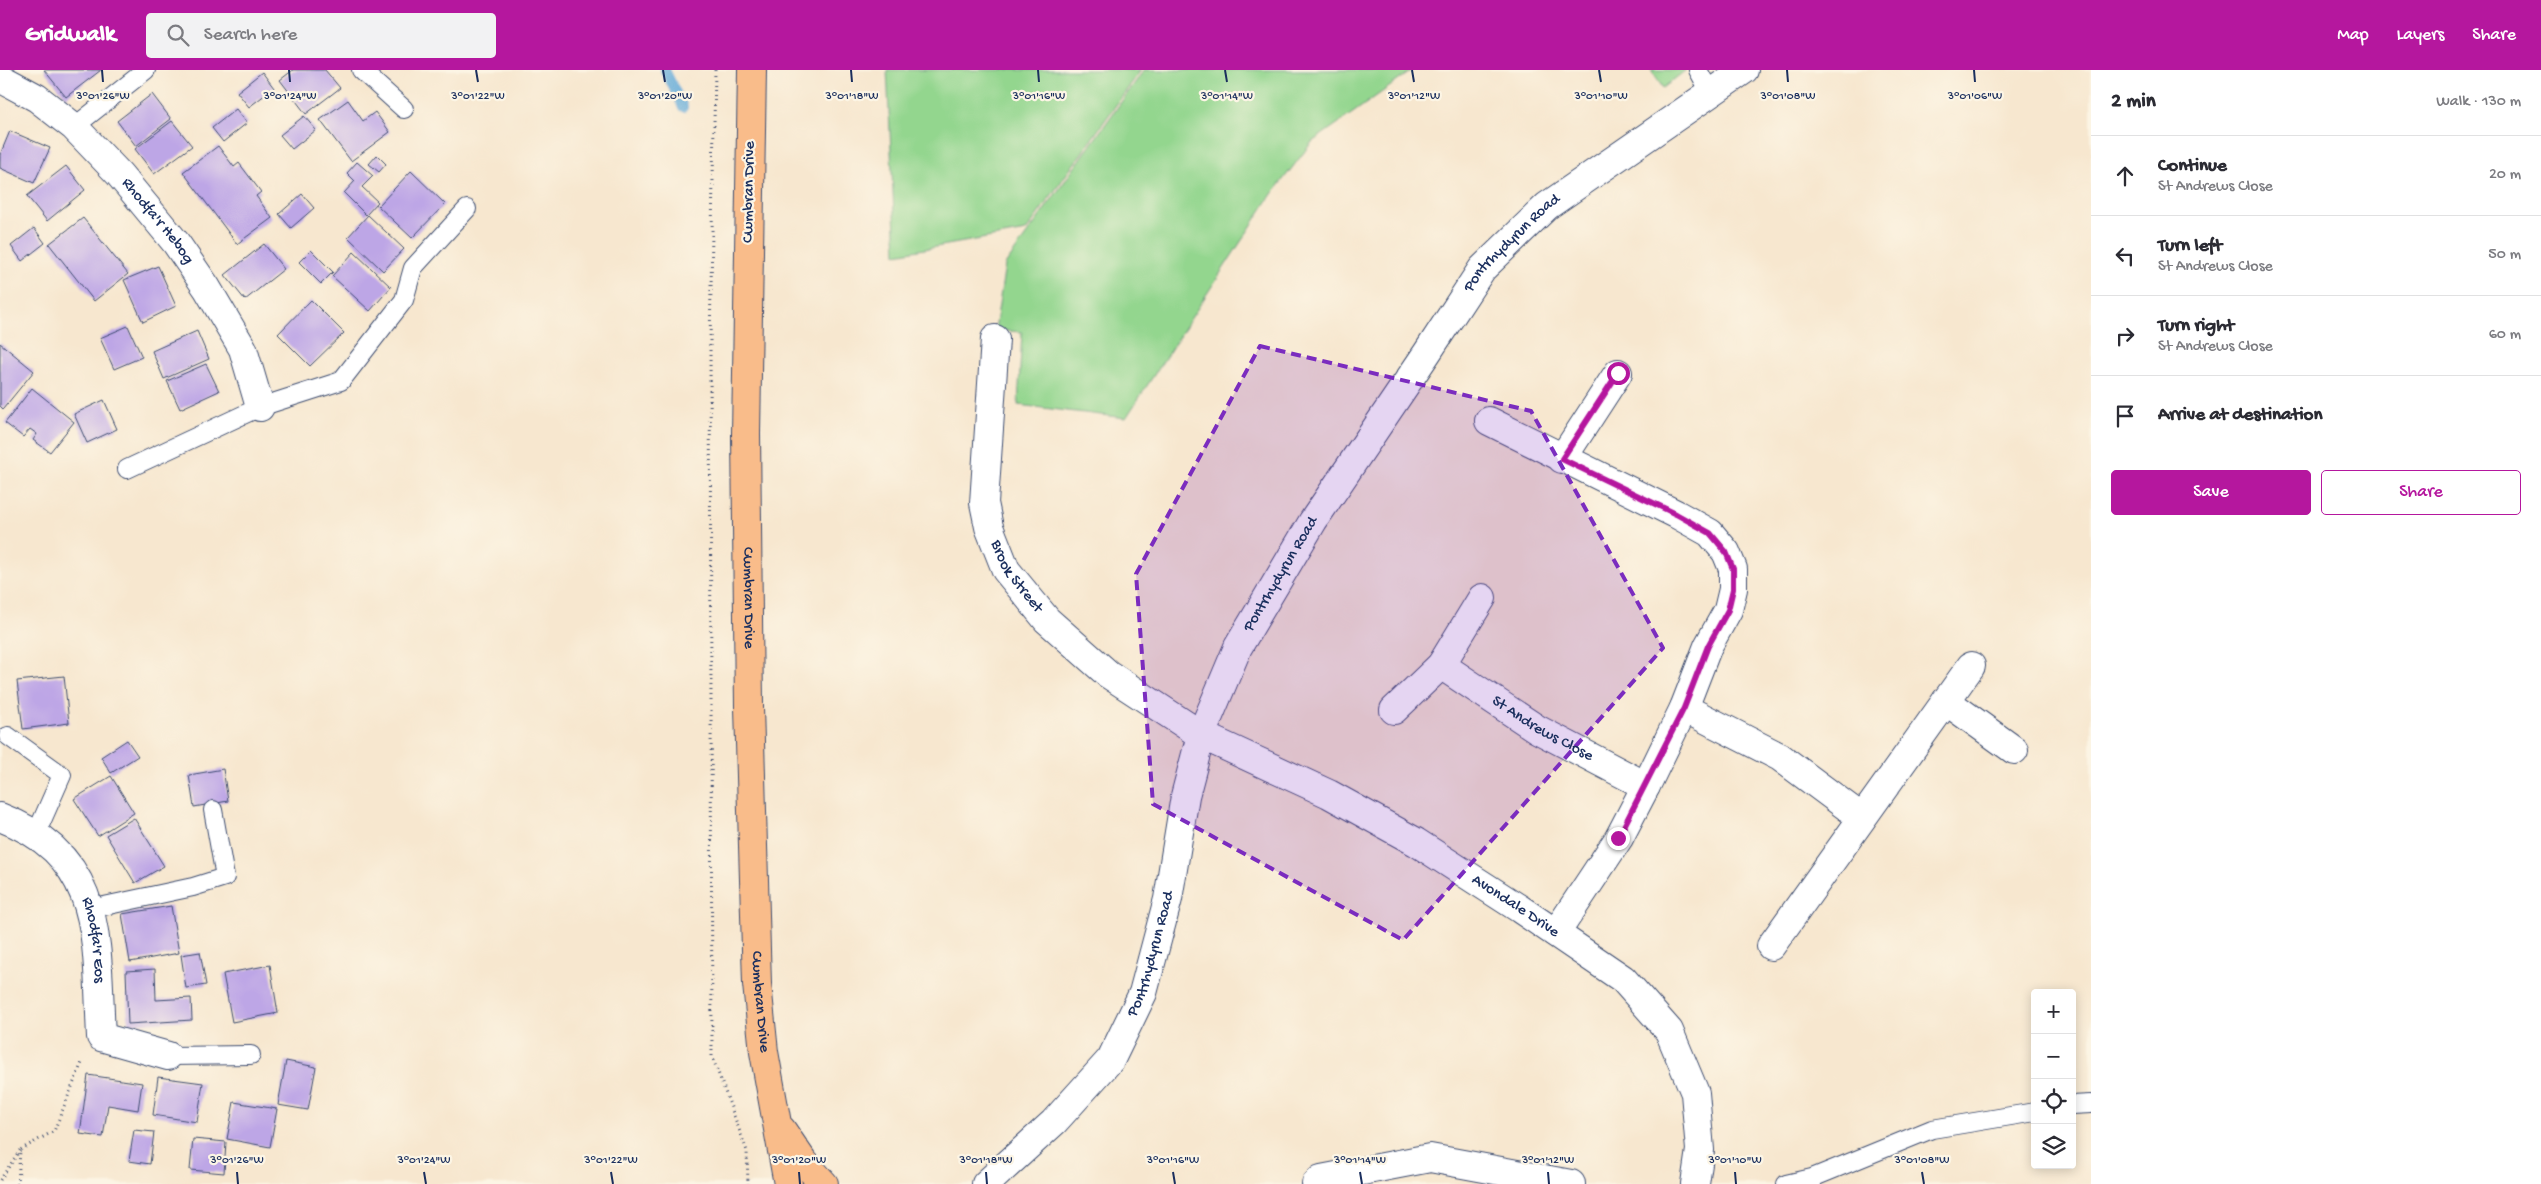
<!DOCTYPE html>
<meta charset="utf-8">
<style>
body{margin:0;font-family:"Gochi Hand",sans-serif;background:#f2f2f3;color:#2b2b33}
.controls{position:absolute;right:15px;bottom:15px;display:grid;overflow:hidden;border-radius:5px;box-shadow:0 2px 12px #0003}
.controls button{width:45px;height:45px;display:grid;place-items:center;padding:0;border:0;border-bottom:1px solid #e1e1e2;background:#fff;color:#2b2b33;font:25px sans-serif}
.stop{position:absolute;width:15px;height:15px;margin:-11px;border:4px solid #b5179e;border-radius:50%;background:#fff}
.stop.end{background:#b5179e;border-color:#fff;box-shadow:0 1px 5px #0008}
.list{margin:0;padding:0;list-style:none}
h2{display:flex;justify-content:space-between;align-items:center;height:65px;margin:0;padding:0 20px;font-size:21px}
h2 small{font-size:16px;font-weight:400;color:#7c7c81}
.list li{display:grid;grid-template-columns:32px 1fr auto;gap:15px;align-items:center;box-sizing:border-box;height:80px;padding:0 20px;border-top:1px solid #e1e1e2}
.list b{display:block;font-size:19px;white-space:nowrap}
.list p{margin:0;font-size:16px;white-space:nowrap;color:#7c7c81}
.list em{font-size:16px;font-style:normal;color:#7c7c81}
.actions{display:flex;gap:10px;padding:15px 20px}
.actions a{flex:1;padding:11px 0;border:1px solid #b5179e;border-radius:5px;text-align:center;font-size:18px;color:#b5179e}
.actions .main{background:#b5179e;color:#fff}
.icon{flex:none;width:28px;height:28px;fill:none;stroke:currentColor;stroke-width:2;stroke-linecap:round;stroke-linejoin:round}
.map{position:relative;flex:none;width:2091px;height:1114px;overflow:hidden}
header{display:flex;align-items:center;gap:30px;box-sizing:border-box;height:70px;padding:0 25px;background:#b5179e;color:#fff}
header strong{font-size:24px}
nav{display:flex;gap:28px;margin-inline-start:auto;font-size:18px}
.search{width:350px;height:45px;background:#f2f2f3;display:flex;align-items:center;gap:12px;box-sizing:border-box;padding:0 18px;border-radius:5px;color:#7c7c81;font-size:19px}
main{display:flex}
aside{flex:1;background:#fff}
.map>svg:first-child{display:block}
.green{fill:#93d68e;stroke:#578276}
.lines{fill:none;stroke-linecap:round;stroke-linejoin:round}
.stream{stroke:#60a9d8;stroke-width:10}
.building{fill:#bda6e6}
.service-casing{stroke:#3c4b6f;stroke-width:20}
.minor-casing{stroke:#3c4b6f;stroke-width:30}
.tertiary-casing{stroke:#3c4b6f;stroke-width:30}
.primary-casing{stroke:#3c4b6f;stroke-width:30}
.path{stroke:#3c4b6f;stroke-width:3;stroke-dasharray:1 4;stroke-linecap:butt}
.service{stroke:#fff;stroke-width:18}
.minor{stroke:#fff;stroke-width:28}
.tertiary{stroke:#fff;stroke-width:28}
.primary{stroke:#f9bc8a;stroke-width:28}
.route{stroke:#b5179e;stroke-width:6}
.marked{fill:#7b2cbf;fill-opacity:0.2;stroke:#7b2cbf;stroke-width:4;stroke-dasharray:10 6;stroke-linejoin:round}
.ticks{fill:none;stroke:#1b2f5e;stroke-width:2}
.labels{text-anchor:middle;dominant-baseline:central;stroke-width:4.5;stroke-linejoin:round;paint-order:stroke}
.street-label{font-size:16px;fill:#1b2f5e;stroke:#fcf5e5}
.ticks-label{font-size:12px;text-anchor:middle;fill:#1b2f5e;stroke:#fcf5e5;stroke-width:4.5;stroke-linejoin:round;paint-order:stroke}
</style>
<header>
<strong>Gridwalk</strong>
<div class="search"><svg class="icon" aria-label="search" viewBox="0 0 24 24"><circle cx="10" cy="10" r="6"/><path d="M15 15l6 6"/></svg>Search here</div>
<nav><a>Map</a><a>Layers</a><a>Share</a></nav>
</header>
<main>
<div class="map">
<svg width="2091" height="1114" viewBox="0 0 2091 1114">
<rect width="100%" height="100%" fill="#fcf5e5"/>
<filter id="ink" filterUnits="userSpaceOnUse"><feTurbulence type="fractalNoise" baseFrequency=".02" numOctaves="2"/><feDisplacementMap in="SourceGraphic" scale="10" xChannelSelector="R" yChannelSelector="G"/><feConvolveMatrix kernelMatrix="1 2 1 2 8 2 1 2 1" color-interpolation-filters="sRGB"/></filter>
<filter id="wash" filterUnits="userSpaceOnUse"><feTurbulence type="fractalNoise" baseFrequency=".0096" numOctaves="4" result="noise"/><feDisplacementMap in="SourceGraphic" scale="20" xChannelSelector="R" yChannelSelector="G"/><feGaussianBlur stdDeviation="1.12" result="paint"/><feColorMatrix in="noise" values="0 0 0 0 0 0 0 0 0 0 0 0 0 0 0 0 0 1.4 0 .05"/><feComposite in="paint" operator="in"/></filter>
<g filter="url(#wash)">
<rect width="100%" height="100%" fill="#f7e7cf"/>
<!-- green -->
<path class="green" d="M887,0H1141L1026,161L896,184Z
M1144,0H1413L1312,72L1272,124L1126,348L1018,335L1022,262L995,260L1005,195Z
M1651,0H1686L1663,18Z"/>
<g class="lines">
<!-- stream -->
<path class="stream" d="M665,0L683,37"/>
</g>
<g id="blocks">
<!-- building -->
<path class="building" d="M44,0H101L66,27Z
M293,0H325L340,18L306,44L280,10Z
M262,2L274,18L249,37L237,22Z
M152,24L171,49L136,76L117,51Z
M348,30L363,51L375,42L390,62L351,91L320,50Z
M236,39L247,53L223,72L212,58Z
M304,46L316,60L292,79L280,65Z
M172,51L192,76L154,104L135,79Z
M10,61L50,78L34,113L0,98V85Z
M218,76L234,97L239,93L261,122L256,126L272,148L237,174L183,102Z
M377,85L386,94L379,102L369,94Z
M357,92L373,106L362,117L378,132L366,145L344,123L355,111L347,103Z
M66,96L85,120L47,151L27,126Z
M411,101L445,134L412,168L378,136Z
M302,124L314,138L291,158L279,144Z
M368,145L404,179L383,201L348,167Z
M83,148L128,204L94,231L49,174Z
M34,158L45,173L22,191L11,176Z
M264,174L284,199L245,230L225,205Z
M311,180L333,202L321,214L299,192Z
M354,182L391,217L370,241L332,206Z
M158,196L176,236L143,252L124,210Z
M311,230L344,263L310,296L278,264Z
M128,256L142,287L114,299L100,268Z
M197,261L209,289L164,309L152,281Z
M0,273L34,301L3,339L0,336Z
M206,294L219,321L180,339L167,311Z
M32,318L74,352L50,382L33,370L37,364L30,359L23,367L5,353Z
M104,330L117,359L87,373L74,344Z
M64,606L69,653L23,659L17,611Z
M127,670L138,686L111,703L101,687Z
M223,699L228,731L194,737L189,705Z
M111,706L134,743L98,766L74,729Z
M134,748L164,796L135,813L106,765Z
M171,836L179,883L130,892L122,844Z
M200,882L206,915L186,918L181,885Z
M270,895L278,943L232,952L223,904Z
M155,899L156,930L191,928L192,950L128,954L126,901Z
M286,991L316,997L308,1040L278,1035Z
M88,1005L142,1013L138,1040L108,1035L103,1067L80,1064Z
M158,1007L203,1013L197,1052L153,1045Z
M234,1032L277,1039L270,1077L227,1069Z
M134,1060L154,1062L150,1094L129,1091Z
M193,1069L226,1072L224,1103L190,1100Z"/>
</g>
</g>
<g filter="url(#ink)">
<use href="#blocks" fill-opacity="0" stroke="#3c4b6f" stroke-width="1"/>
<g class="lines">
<!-- service casing -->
<g class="service-casing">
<path id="service" d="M361,0L404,39
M1698,0L1711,24
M74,57L146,0
M127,399L260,337L341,311L404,230L413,198L467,139
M8,666L62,705L36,764
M90,839L193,817L225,807L213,740
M168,986L251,985
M2072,1035L2091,1034
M1812,1108L1932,1059L2035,1042
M1786,1114L1812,1108V1114"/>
</g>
<!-- minor casing -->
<g class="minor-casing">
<g id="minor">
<path id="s1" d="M0,8L37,28L74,57L119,104L176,173L207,218L243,279L260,337"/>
<path id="s2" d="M995,269L984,433L989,457L1006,500L1047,550L1108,604L1201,665L1329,724L1416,772L1520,839L1623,909L1669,961L1695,1023L1700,1080L1695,1114"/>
<path d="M1489,351L1676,444L1710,463L1726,482L1733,499V519L1728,540L1708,576L1684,638L1646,716L1619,768L1556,863"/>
<path d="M1562,389L1618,303"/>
<path id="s3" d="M1441,595L1537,659L1646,716"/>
<path d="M1946,631L2014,680"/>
<path d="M1684,638L1780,687L1862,748"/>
<path d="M1394,640L1441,595L1482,528"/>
<path id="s4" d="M0,747C106,787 96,872 101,967L168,986"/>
<path d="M1771,876L1971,596"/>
<path d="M1316,1114L1321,1109L1430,1088L1571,1114"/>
</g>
</g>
<!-- tertiary casing -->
<g class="tertiary-casing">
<g id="tertiary">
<path id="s5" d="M986,1114L1054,1052L1111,989L1143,923L1168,829L1185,726L1201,665L1238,577L1313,451L1427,283L1482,199L1547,136L1744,0"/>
</g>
</g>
<!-- primary casing -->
<g class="primary-casing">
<g id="primary">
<path id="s6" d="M752,0L746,364L749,637L757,914L764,982L788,1114"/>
<path d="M782,1060L803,1091L824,1114"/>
</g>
</g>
<!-- path -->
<path class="path" d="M715,0L710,272L712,986L747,1081L748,1114
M0,1110L20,1080
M18,1114L20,1080L54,1061L83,990"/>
<!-- service -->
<use href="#service" class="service"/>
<!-- minor -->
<use href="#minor" class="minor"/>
<!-- tertiary -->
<use href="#tertiary" class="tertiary"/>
<!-- primary -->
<use href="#primary" class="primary"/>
</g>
</g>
<g class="lines" filter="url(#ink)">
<!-- route -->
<path class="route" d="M1618,303L1562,389L1676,444L1710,463L1726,482L1733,499V519L1728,540L1708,576L1684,638L1618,768"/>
</g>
<!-- marked area -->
<path class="marked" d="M1260,276L1531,341L1663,578L1403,870L1153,734L1136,504Z"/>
<!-- ticks -->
<path class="ticks" d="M102,0L103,12M289,0L290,12M476,0L478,12M663,0L665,12M851,0L852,12M1038,0L1039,12M1225,0L1227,12M1412,0L1414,12M1599,0L1601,12M1787,0L1788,12M1974,0L1975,12M237,1102L238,1114M424,1102L426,1114M611,1102L613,1114M799,1102L800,1114M986,1102L987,1114M1173,1102L1175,1114M1360,1102L1362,1114M1548,1102L1549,1114M1735,1102L1736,1114M1922,1102L1924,1114"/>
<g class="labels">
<!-- street labels -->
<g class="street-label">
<text transform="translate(750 122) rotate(-89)">Cwmbran Drive</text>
<text stroke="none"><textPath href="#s1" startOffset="215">Rhodfa'r Hebog</textPath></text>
<text stroke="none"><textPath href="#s5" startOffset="1100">Pontrhydyrun Road</textPath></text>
<text stroke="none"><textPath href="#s5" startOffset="695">Pontrhydyrun Road</textPath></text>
<text stroke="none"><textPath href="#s2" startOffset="246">Brook Street</textPath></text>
<text stroke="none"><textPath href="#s6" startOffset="528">Cwmbran Drive</textPath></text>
<text stroke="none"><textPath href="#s3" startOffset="120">St Andrews Close</textPath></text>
<text stroke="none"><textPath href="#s2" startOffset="851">Avondale Drive</textPath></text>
<text stroke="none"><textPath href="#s4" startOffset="165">Rhodfa'r Eos</textPath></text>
<text stroke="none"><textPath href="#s5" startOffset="290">Pontrhydyrun Road</textPath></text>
<text stroke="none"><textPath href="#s6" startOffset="932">Cwmbran Drive</textPath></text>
</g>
</g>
<g class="ticks-label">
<text x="103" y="29">3°01'26"W</text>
<text x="290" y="29">3°01'24"W</text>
<text x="478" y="29">3°01'22"W</text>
<text x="665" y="29">3°01'20"W</text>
<text x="852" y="29">3°01'18"W</text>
<text x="1039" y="29">3°01'16"W</text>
<text x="1227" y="29">3°01'14"W</text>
<text x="1414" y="29">3°01'12"W</text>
<text x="1601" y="29">3°01'10"W</text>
<text x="1788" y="29">3°01'08"W</text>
<text x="1975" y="29">3°01'06"W</text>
<text x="237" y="1093">3°01'26"W</text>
<text x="424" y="1093">3°01'24"W</text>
<text x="611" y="1093">3°01'22"W</text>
<text x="799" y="1093">3°01'20"W</text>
<text x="986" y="1093">3°01'18"W</text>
<text x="1173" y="1093">3°01'16"W</text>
<text x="1360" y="1093">3°01'14"W</text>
<text x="1548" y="1093">3°01'12"W</text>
<text x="1735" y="1093">3°01'10"W</text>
<text x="1922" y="1093">3°01'08"W</text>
</g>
</svg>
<div class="controls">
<button>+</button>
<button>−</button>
<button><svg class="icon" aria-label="locate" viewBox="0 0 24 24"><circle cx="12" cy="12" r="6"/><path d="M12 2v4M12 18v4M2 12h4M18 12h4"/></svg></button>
<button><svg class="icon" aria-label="layers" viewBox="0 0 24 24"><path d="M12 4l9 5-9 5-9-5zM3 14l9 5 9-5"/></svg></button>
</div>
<div class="stop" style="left:1618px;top:303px"></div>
<div class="stop end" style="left:1618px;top:768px"></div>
</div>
<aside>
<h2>2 min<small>Walk · 130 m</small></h2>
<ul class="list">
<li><svg class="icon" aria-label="ahead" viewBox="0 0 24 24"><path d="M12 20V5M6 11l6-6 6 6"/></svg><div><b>Continue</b><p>St Andrews Close</p></div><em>20 m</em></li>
<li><svg class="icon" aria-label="left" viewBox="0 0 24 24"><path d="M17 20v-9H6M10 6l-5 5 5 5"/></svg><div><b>Turn left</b><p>St Andrews Close</p></div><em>50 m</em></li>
<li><svg class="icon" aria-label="right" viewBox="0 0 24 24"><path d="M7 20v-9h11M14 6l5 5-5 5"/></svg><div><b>Turn right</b><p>St Andrews Close</p></div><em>60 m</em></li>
<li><svg class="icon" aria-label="arrive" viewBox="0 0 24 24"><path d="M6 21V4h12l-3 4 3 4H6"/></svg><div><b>Arrive at destination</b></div></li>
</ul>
<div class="actions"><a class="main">Save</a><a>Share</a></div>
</aside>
</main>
